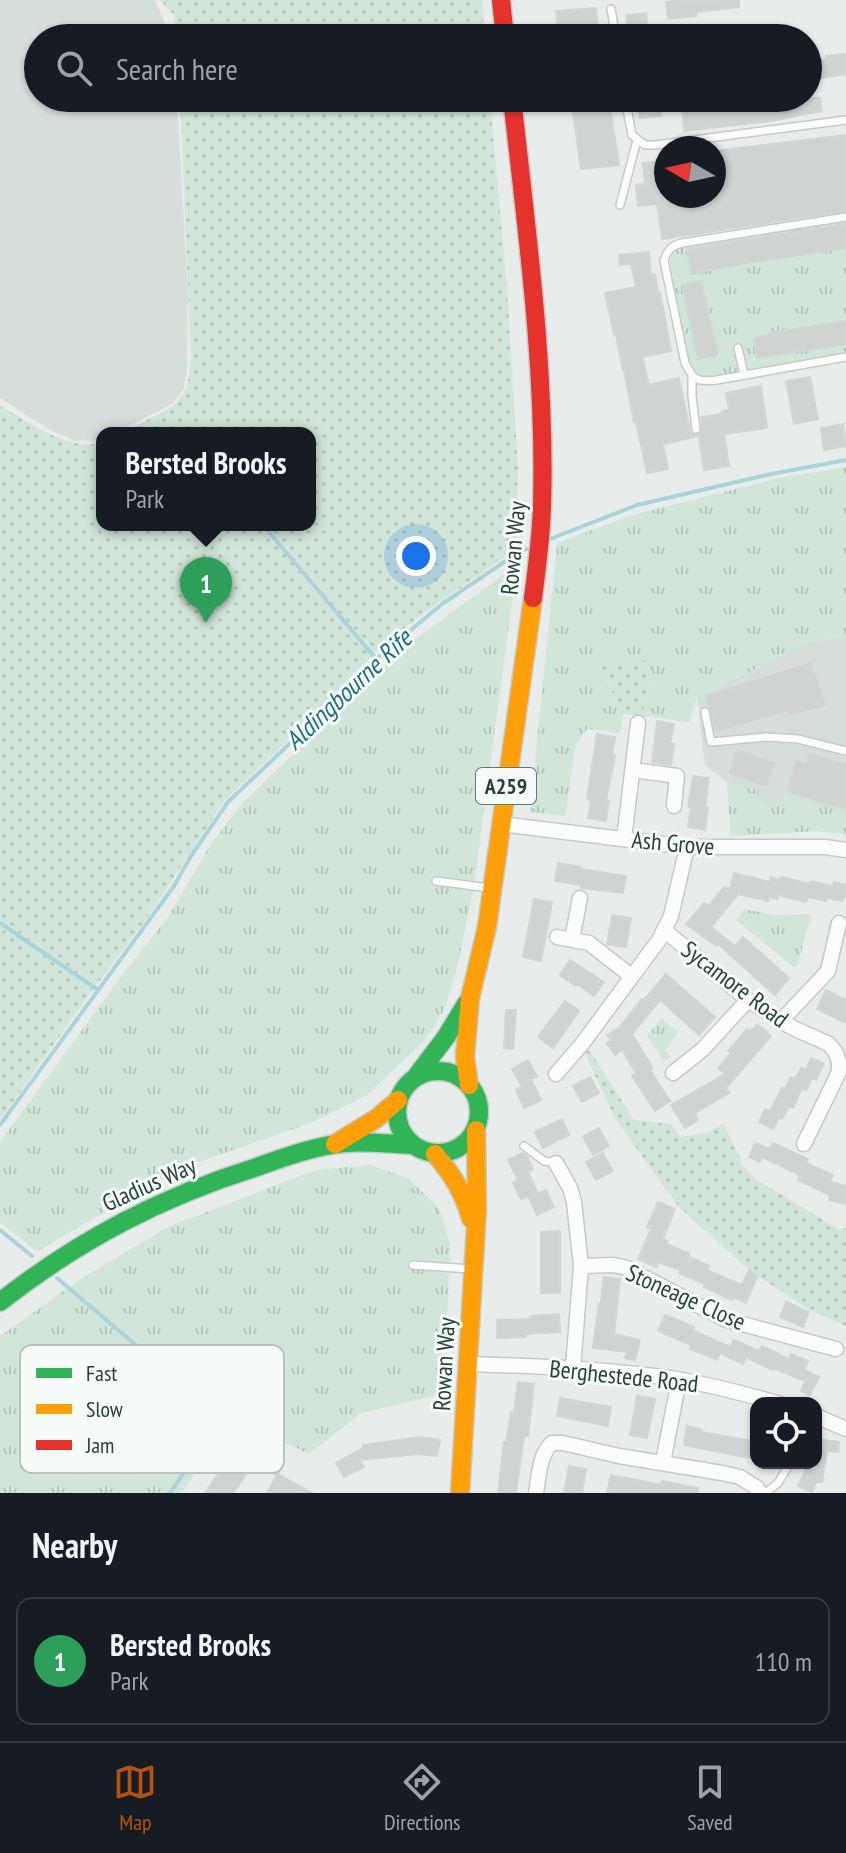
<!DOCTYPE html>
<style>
body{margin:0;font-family:"PT Sans Narrow",sans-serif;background:#20242c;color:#f1f3f6}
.controls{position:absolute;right:24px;bottom:24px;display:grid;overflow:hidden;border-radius:16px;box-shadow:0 2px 6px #0004}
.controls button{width:72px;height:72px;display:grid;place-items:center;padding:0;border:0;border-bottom:2px solid #363941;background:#171b24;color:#f1f3f6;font:40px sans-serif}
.compass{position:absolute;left:654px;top:136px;width:72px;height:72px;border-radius:50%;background:#171b24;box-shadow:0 2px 6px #0004;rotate:279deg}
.you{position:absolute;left:416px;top:556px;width:28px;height:28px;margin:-20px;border:6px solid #fff;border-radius:50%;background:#1a73e8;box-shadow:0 0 0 12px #1a73e833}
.badge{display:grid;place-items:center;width:52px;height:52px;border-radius:50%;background:#b45309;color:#fff;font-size:26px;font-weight:700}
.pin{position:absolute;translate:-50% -66px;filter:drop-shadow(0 2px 4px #0008)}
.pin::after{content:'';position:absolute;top:42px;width:28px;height:24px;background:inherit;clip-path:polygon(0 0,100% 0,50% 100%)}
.popup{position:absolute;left:96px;top:427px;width:220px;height:104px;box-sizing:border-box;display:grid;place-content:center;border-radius:16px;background:#171b24;filter:drop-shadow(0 2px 6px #0005);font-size:26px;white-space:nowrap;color:#9ea1a6}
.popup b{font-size:30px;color:#f1f3f6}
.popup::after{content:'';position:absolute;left:50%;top:100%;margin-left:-16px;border:16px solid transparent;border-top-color:#171b24}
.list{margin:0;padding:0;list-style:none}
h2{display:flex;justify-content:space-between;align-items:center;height:104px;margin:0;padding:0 32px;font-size:34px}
h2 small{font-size:26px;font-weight:400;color:#9ea1a6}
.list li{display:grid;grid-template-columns:52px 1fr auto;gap:24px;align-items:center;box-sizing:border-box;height:128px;margin:0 16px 16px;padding:0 16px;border:2px solid #363941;border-radius:16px}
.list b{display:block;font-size:30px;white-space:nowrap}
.list p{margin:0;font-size:26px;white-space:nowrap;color:#9ea1a6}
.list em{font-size:26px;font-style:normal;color:#9ea1a6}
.icon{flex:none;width:44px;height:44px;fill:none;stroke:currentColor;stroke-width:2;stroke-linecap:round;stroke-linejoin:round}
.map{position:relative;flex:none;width:846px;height:1493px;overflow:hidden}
.search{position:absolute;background:#171b24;box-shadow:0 2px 6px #0004;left:24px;right:24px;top:24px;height:88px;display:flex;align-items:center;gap:20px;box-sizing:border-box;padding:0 28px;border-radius:44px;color:#9ea1a6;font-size:30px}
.sheet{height:248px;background:#171b24}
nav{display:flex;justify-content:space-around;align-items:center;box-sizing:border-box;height:112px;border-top:2px solid #363941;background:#171b24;font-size:22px;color:#9ea1a6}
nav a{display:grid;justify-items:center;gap:4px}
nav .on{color:#b45309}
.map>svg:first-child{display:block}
.built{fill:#d6dedb}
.grass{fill:url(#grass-tufts)}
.park{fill:url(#park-dots)}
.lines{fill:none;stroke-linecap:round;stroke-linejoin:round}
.stream{stroke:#a9d4db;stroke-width:4}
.building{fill:#cfd4d2;stroke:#d1d6d4;stroke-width:2}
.lane-casing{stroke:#c5cac8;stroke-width:10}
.street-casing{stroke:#c5cac8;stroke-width:17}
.fast-casing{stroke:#c3cbc8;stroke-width:21}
.slow-casing{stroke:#c3cbc8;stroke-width:21}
.jam-casing{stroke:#c3cbc8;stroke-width:21}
.lane{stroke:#fcfcfc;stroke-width:7}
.street{stroke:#fcfcfc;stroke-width:14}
.fast{stroke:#30b455;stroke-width:18}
.slow{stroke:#ff9f0a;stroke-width:18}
.jam{stroke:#e5322d;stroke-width:18}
.labels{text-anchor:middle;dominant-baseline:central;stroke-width:6;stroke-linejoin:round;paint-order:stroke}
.shield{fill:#f7fbf9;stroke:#637a73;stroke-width:2}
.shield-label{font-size:22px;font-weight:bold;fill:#24423a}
.street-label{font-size:24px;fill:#24423a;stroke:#f7fbf9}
.water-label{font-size:26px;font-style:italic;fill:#1c6f80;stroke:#f7fbf9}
.key{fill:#f7fbf9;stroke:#b8c4c0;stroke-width:2}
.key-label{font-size:22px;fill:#24423a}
</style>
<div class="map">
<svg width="846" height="1493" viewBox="0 0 846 1493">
<defs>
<pattern id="grass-tufts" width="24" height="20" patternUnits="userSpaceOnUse" patternTransform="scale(2)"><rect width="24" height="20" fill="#d1e6d8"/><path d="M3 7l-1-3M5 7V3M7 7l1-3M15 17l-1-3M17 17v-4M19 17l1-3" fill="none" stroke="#b3c6ba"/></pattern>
<pattern id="park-dots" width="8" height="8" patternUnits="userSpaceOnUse" patternTransform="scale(2)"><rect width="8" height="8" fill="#d1e6d8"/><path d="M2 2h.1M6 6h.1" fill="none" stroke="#b3c6ba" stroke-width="1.8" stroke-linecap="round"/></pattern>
</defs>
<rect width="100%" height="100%" fill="#e8edeb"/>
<!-- built -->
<path class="built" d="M0,0H155L171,38H38V98H177L188,295L187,373L183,390L172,404L115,433H102L101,440L74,441L47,428L0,398Z
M846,637V834L817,831L731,836L727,782L705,765L697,697L808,643Z"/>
<!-- grass -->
<path class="grass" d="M846,221V353L711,378C700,378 694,374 690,364L670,276L669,264L673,252L684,246Z
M846,467V637L808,643L697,697L689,722L642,716L654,660L600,668L623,714L620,733L587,729L576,744L565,816L530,812L557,543L632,515L779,478Z
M517,565L473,892L459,959L446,1006L426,1039L367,1095L313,1122L173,1171L37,1252L0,1222V1142L126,970L168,917L211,844L243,802L406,646Z
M727,782L759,790L757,801L775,808L782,793L846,813V834L817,831L731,836Z
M744,909L774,915L808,914L811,916L798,963L795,967L792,966L736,920Z
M661,1018L678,1032L665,1050L670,1057L664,1061L648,1038V1034Z
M371,1165L409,1179L440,1209L450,1245L448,1303L439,1395L361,1413L309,1454L232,1417L182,1493H0V1336L82,1278L168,1227L315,1170Z"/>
<!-- park -->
<path class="park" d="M160,0H482L485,38H177L174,15Z
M180,98H490L507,288L518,468L516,550L438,603L385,643L274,754L225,800L145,921L89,995L0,1120V405C24,420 73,454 102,442V525H310V433H122L174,406L187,388L191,358Z
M655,659L642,716L623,714L600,667Z
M589,1050L634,1120L672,1124L680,1137L706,1133L723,1124L738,1153L743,1166L757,1180L840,1230L846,1228V1326L808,1309L749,1270L678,1206L616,1120L585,1054Z"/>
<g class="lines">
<!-- stream -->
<path class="stream" d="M263,525L376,659
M550,539L637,505L771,474L846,460
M0,923L98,990
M0,1125L174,886L191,856L228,802L303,731L362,671L442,604L519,552L527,549
M0,1230L32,1256
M57,1278L216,1413L218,1418L216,1426L170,1493"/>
</g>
<!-- building -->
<path class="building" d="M683,0H739V7L696,12V16L668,19L666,2Z
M596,8L598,29L580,31V34L559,36L556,11Z
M646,13L648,38H628L626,15Z
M846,54V74L809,80L808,62L826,60V56Z
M638,98H659L661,116L640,118Z
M783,98H820L822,111L771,121L684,131L682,109Z
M609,100L619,165L581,169L572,105Z
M846,135V211L662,239L657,204L638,206L636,185L645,184L643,163L660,161L664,196H714V151Z
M846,224V248L741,264L691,274L687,249Z
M649,252L651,275L655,274L658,293L660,292L671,351L642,357L649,385L679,378L690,431L696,435L702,431L701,417L722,414V411L729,410L726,393L761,386L767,428L724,434L729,466L704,470L699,436L663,444L668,469L647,473L636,422H634L624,370H623L616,334H614L605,293L636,287L631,264L620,265L619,255Z
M701,281L718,355L698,359L682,285Z
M846,321V344L757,358L753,338L769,335V333Z
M810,377L818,419L794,424L786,381Z
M843,424L846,446L824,450L821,428Z
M811,663L825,705L789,715L788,710L717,731L706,696Z
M657,721L674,724L670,744H674L671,765L652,762Z
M597,734L615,737L612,755L615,756L606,800L609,801L606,821L588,818L591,800L587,799Z
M737,750L774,763L766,786L729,773Z
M810,754L846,765V809L788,791L796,762L806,765Z
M693,776L709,778L705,808H708L705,830L688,827L691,807L688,806Z
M558,863L581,867V869L626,876L623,893L581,888V885L555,881Z
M734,873L770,882L771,877L781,880V877L811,884V881L833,886L834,882L846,885V898L843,897L842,901L827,898L826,901L808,897L806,902L778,895L777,899L769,897L768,901L738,894L711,927L735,946L743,937L789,978L775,995L718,944L716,946L686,924L704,903L709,906L724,887L730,889Z
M534,899L552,902L541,961L523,957Z
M612,915L631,918L626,947L607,944Z
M570,960L604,982L594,996L577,984L576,986L560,975Z
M666,974L715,1017L699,1035L660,1000L632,1034L653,1068L650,1070L670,1101L655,1111L632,1076L636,1073L622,1050L615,1055L607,1043L611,1040L607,1035L619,1028L642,999L644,1000Z
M826,990L846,1000V1023L817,1009Z
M565,1001L579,1011L553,1048L538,1037Z
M506,1010H516L513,1049L504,1048Z
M757,1024L771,1036L726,1088L729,1093L695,1113L698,1120L685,1128L671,1105L725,1074L718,1068L731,1053L728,1051L747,1029L751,1031Z
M811,1058L824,1064L816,1080L812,1078L806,1090L802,1088L793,1108L789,1106L782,1119L779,1117L773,1129L759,1122L765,1109L770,1111L782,1088L785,1089L791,1077L795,1079L801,1068L806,1070Z
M528,1060L537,1076L531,1079L541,1100L524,1108L516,1090L522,1087L512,1069Z
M590,1077L599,1093L582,1102L573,1086Z
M562,1119L569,1135L543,1148L535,1132Z
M599,1128L609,1146L593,1155L583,1137Z
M755,1143L770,1149L773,1143L808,1159L806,1163L833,1175L830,1182L846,1186V1204L829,1200L830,1195L798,1180L800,1175L762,1157L760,1162L749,1157Z
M522,1153L527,1156L533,1169L528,1172L538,1194L546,1190L554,1207L537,1215L528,1196L521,1199L513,1183L518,1180L508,1160Z
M603,1153L613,1171L596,1180L586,1162Z
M658,1202L675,1209L663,1239L668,1241L666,1244L689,1253L688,1256L709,1266L707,1270L742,1285L749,1270L757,1277L746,1303L733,1297L732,1300L704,1287L705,1284L679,1273L681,1270L658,1262L656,1267L638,1259L651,1229L647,1227Z
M560,1231V1293H541V1232Z
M603,1277L620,1279L614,1334L640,1340L635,1360L625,1358L627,1352L593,1348L599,1304H601Z
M786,1302L809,1312L803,1327L780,1317Z
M559,1314L560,1332L526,1334V1337L497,1338V1320L531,1319L530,1316Z
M665,1315L694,1327L692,1330L730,1347L734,1340L759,1351L762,1346L789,1359L791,1354L808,1361L804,1370L819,1377L810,1395L801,1391L805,1381L773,1368L772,1370L746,1357L743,1364L720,1353L717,1360L690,1349L691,1345L658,1331Z
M518,1382L534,1384L528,1436H524L516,1493H498L504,1442H506L511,1412L514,1413Z
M637,1396L655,1399L647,1438L630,1435Z
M560,1398L611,1407L608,1426L557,1416Z
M687,1426L701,1429V1432L753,1441L750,1458L684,1445Z
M420,1437L440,1440L437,1456L417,1454L360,1460L364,1467L344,1477L336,1463L363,1448V1445Z
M816,1439L839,1442L838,1452L827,1451L822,1482H816L812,1492L798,1486L807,1467L816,1471Z
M273,1448L282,1453L277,1462L283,1465L278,1474L312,1493H267L277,1475L263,1467Z
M236,1451L242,1455L244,1451L258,1460L251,1471L249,1470L233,1493H205L217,1475L219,1477Z
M569,1466L586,1469L582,1493H564Z
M611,1475L662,1485V1481L698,1488V1493H607Z"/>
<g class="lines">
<!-- lane casing -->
<g class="lane-casing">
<path id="lane" d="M611,9L616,38
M625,98L632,135L645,145H656L846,120
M620,205L637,140
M846,217L682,243C671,246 667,250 664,261L685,363C694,381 697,382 717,380L846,357
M738,348L744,375
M692,377V396L696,429
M705,712L711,742L766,737L798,739L846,751
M436,881L489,888
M524,1146L544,1161L556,1163
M413,1265L471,1269
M765,1493L778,1483L790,1463"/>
</g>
<!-- street casing -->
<g class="street-casing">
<path id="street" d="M633,770L677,776L674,806
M501,824L687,847H825L846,850
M624,839L638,723
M664,930L748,1000L791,1027L829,1044L836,1053L839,1062V1072L804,1144
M557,937L589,943L631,976
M572,939L580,898
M781,1021L828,971L839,923
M673,1073L702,1050L748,1000
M556,1074L582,1044L659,940L671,916L687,847
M556,1163L570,1188L574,1202L581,1266L573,1368
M581,1266L613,1265L627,1268L724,1319L836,1349
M468,1364C538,1366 608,1369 677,1379C711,1385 745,1394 778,1403
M816,1416L846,1429
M663,1462L679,1380
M536,1493C539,1476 539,1455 552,1443H563L619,1456L722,1473L740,1477L757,1488L760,1493"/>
</g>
<!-- fast casing -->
<g class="fast-casing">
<path id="fast" d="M397 1112a41 41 0 1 1 82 0a41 41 0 1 1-82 0Z
M415,1078L446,1037L466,1004
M0,1302C79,1240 161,1197 257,1167C285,1157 315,1146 345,1143C367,1141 390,1144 412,1145"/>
</g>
<!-- slow casing -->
<g class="slow-casing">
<path id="slow" d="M469,1085L465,1057L470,998L487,927L533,598
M335,1144L377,1118L398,1100
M435,1154C452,1174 464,1193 471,1219
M460,1493L477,1210L476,1130"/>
</g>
<!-- jam casing -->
<g class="jam-casing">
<path id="jam" d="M501,0L505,38
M512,98C527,234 546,370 542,507C541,537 537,568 533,598"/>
</g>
<!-- lane -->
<use href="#lane" class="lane"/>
<!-- street -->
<use href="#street" class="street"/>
<!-- fast -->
<use href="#fast" class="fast"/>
<!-- slow -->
<use href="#slow" class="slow"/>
<!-- jam -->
<use href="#jam" class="jam"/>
</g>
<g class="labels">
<!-- shield labels -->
<rect class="shield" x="476" y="768" width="60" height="36" rx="6"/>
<g class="shield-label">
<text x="506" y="786">A259</text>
</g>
<!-- street labels -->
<g class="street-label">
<text transform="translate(513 548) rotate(-85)">Rowan Way</text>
<text transform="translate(673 843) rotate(5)">Ash Grove</text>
<text transform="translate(735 984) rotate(37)">Sycamore Road</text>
<text transform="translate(149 1184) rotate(-24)">Gladius Way</text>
<text transform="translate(686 1297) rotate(24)">Stoneage Close</text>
<text transform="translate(444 1364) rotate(-87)">Rowan Way</text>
<text transform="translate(624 1376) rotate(6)">Berghestede Road</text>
</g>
<!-- water labels -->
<g class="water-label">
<text transform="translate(348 689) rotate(-43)">Aldingbourne Rife</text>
</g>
</g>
<!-- legend -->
<rect x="20" y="1345" width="264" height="128" rx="12" class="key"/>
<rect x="36" y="1368" width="36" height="10" fill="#30b455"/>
<rect x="36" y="1404" width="36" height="10" fill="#ff9f0a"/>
<rect x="36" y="1440" width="36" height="10" fill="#e5322d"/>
<g class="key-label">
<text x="86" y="1381">Fast</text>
<text x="86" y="1417">Slow</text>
<text x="86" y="1453">Jam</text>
</g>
</svg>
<div class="controls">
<button><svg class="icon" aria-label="locate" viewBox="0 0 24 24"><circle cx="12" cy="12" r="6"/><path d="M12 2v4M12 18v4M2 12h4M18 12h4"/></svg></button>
</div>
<svg class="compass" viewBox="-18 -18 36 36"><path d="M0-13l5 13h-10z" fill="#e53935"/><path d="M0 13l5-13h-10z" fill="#9ea1a6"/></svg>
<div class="you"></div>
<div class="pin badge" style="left:206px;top:623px;background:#2e9e5b">1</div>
<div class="popup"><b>Bersted Brooks</b>Park</div>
<div class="search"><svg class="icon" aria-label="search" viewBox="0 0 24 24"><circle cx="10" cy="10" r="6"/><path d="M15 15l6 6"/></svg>Search here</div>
</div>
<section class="sheet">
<h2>Nearby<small></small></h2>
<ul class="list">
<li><span class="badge" style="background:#2e9e5b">1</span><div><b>Bersted Brooks</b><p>Park</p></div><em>110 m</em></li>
</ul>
</section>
<nav>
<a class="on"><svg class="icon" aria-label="map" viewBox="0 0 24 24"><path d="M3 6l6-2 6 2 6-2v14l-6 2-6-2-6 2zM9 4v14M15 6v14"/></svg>Map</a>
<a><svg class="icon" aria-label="directions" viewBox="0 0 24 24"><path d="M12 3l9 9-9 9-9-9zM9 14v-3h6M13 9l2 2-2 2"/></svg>Directions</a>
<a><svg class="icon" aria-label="saved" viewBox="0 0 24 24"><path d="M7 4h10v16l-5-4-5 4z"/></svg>Saved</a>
</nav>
